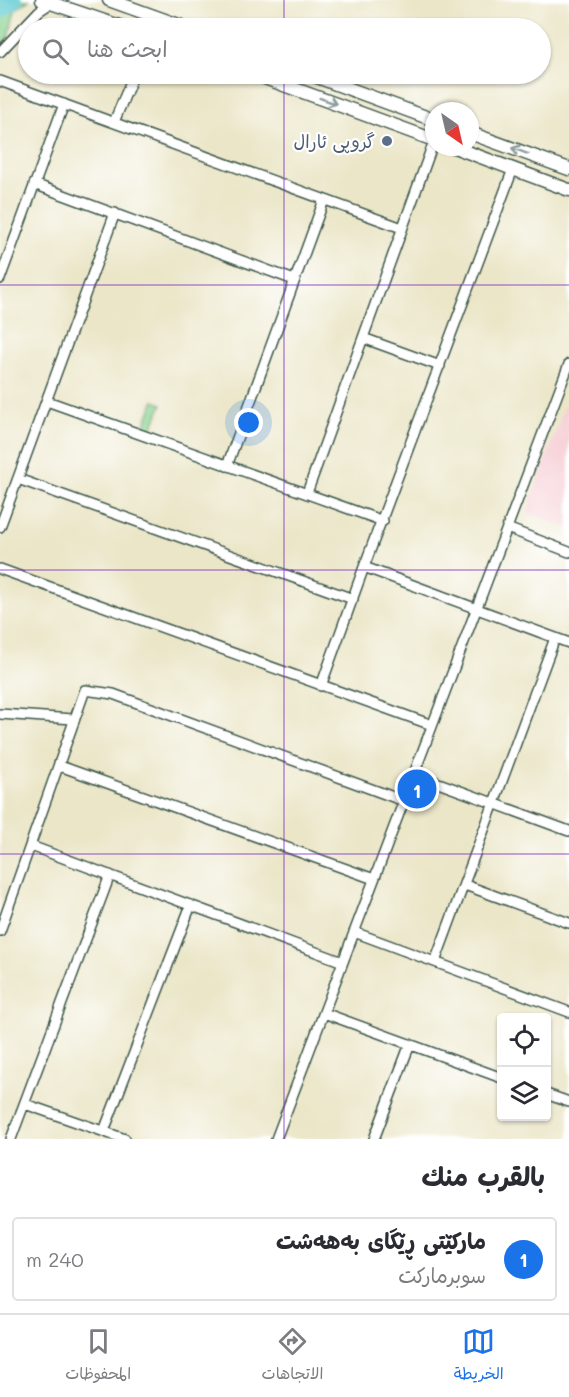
<!DOCTYPE html>
<html lang="ar">
<meta charset="utf-8">
<style>
body{margin:0;font-family:Mali,"Playpen Sans Arabic",sans-serif;background:#f7f7f7;color:#2b2b33;direction:rtl}
.controls{position:absolute;right:18px;bottom:18px;display:grid;overflow:hidden;border-radius:6px;box-shadow:0 2px 4px #0004}
.controls button{width:54px;height:54px;display:grid;place-items:center;padding:0;border:0;border-bottom:2px solid #e1e1e2;background:#fff;color:#2b2b33;font:30px sans-serif}
.compass{position:absolute;left:425px;top:102px;width:54px;height:54px;border-radius:50%;background:#fff;box-shadow:0 2px 4px #0004;rotate:146deg}
.you{position:absolute;left:249px;top:423px;width:21px;height:21px;margin:-15px;border:4px solid #fff;border-radius:50%;background:#1a73e8;box-shadow:0 0 0 9px #1a73e833}
.badge{display:grid;place-items:center;width:39px;height:39px;border-radius:50%;background:#1a73e8;color:#fff;font-size:20px;font-weight:700}
.pin{position:absolute;translate:-50% -50%;border:3px solid #fff;box-shadow:0 2px 6px #0006}
.list{margin:0;padding:0;list-style:none}
h2{display:flex;justify-content:space-between;align-items:center;height:78px;margin:0;padding:0 24px;font-size:26px}
h2 small{font-size:20px;font-weight:400;color:#7c7c81}
.list li{display:grid;grid-template-columns:39px 1fr auto;gap:18px;align-items:center;box-sizing:border-box;height:84px;margin:0 12px 12px;padding:0 12px;border:2px solid #e1e1e2;border-radius:6px}
.list b{display:block;font-size:22px;white-space:nowrap}
.list p{margin:0;font-size:20px;white-space:nowrap;color:#7c7c81}
.list em{font-size:20px;font-style:normal;color:#7c7c81}
.icon{flex:none;width:33px;height:33px;fill:none;stroke:currentColor;stroke-width:2;stroke-linecap:round;stroke-linejoin:round}
.map{position:relative;flex:none;width:569px;height:1139px;overflow:hidden;direction:ltr}
.search{position:absolute;background:#fff;box-shadow:0 2px 4px #0004;left:18px;right:18px;top:18px;height:66px;display:flex;align-items:center;gap:15px;box-sizing:border-box;padding:0 21px;border-radius:33px;color:#7c7c81;font-size:22px}
.sheet{height:174px;background:#fff}
nav{display:flex;justify-content:space-around;align-items:center;box-sizing:border-box;height:84px;border-top:2px solid #e1e1e2;background:#fff;font-size:16px;color:#7c7c81}
nav a{display:grid;justify-items:center;gap:3px}
nav .on{color:#1a73e8}
.map>svg:first-child{display:block}
.built{fill:#f6cfd5}
.green{fill:#89d28e;stroke:#548861;stroke-width:1.5}
.lines{fill:none;stroke-linecap:round;stroke-linejoin:round}
.river{stroke:#5dcad2;stroke-width:20}
.street-casing{stroke:#3e564a;stroke-width:12}
.secondary-casing{stroke:#3e564a;stroke-width:15}
.street{stroke:#fff;stroke-width:9}
.secondary{stroke:#fff;stroke-width:12}
.oneway{stroke:#8f9e9a}
.grid{fill:none;stroke:#7b2cbf;stroke-width:1.5;stroke-opacity:0.55}
.service-dot{fill:#5c6f8a;stroke:#fff;stroke-width:2}
.labels{text-anchor:middle;dominant-baseline:central;stroke-width:4.5;stroke-linejoin:round;paint-order:stroke}
.service-label{font-size:18px;fill:#4e5e75;stroke:#fff;text-anchor:end}
</style>
<div class="map">
<svg width="569" height="1139" viewBox="0 0 569 1139">
<rect width="100%" height="100%" fill="#fff"/>
<filter id="ink" filterUnits="userSpaceOnUse"><feTurbulence type="fractalNoise" baseFrequency=".0167" numOctaves="2"/><feDisplacementMap in="SourceGraphic" scale="12" xChannelSelector="R" yChannelSelector="G"/><feConvolveMatrix kernelMatrix="1 2 1 2 8 2 1 2 1" color-interpolation-filters="sRGB"/></filter>
<filter id="wash" filterUnits="userSpaceOnUse"><feTurbulence type="fractalNoise" baseFrequency=".008" numOctaves="4" result="noise"/><feDisplacementMap in="SourceGraphic" scale="24" xChannelSelector="R" yChannelSelector="G"/><feGaussianBlur stdDeviation="1.35" result="paint"/><feColorMatrix in="noise" values="0 0 0 0 0 0 0 0 0 0 0 0 0 0 0 0 0 1.4 0 .05"/><feComposite in="paint" operator="in"/></filter>
<g filter="url(#wash)">
<rect width="100%" height="100%" fill="#ebe6c8"/>
<!-- built -->
<path class="built" d="M569,394V528L529,513L527,511Z"/>
<!-- green -->
<path class="green" d="M0,0H29L15,10L9,36L0,46Z
M154,401L162,404L151,430L144,427Z"/>
<g class="lines">
<!-- river -->
<path class="river" d="M0,9L12,0"/>
</g>
</g>
<g filter="url(#ink)">
<g class="lines">
<!-- street casing -->
<g class="street-casing">
<path id="street" d="M0,52L39,11L51,3
M0,81L402,228
M114,122L134,74
M34,184L294,280
M0,279L64,104
M363,338L440,366
M47,401L383,521
M227,466L324,200
M18,479L353,599
M307,493L434,141
M0,527L115,213
M507,528L569,552
M364,567L569,643
M0,569L432,725
M321,686L364,567L513,169
M0,714L73,719
M60,766L374,879
M414,774L569,831
M31,846L343,962
M465,885L569,923
M0,931L85,690L113,694L404,801
M354,932L569,1012
M435,962L555,638
M324,1013L502,1078
M546,1094L569,1102
M25,1104L125,1139
M104,1131L191,905
M11,1139L110,875
M276,1139L569,364
M374,1139L410,1044"/>
</g>
<!-- secondary casing -->
<g class="secondary-casing">
<path id="secondary" d="M42,0L125,28
M109,0L187,28
M254,74L434,140
M309,74L434,120
M470,133L569,169
M454,147L569,190"/>
</g>
<!-- street -->
<use href="#street" class="street"/>
<!-- secondary -->
<use href="#secondary" class="secondary"/>
</g>
<!-- one-way arrows -->
<defs><path id="oneway-shaft" d="M-6 0H5M1.5-3L5.5 0L1.5 3" fill="none" stroke-width="1.6" stroke-linecap="round" stroke-linejoin="round" transform="scale(1.5)"/></defs>
<g class="oneway">
<use href="#oneway-shaft" transform="translate(328 101) rotate(20)"/>
<use href="#oneway-shaft" transform="translate(520 151) rotate(-160)"/>
</g>
</g>
<!-- grid -->
<path class="grid" d="M284,0V28M284,74V1139M0,285H569M0,570H569M0,854H569"/>
<!-- markers -->
<circle class="service-dot" cx="387" cy="141" r="6"/>
<g class="labels">
<!-- service labels -->
<g class="service-label">
<text x="375" y="141">گروپی ئارال</text>
</g>
</g>
</svg>
<div class="controls">
<button><svg class="icon" aria-label="locate" viewBox="0 0 24 24"><circle cx="12" cy="12" r="6"/><path d="M12 2v4M12 18v4M2 12h4M18 12h4"/></svg></button>
<button><svg class="icon" aria-label="layers" viewBox="0 0 24 24"><path d="M12 4l9 5-9 5-9-5zM3 14l9 5 9-5"/></svg></button>
</div>
<svg class="compass" viewBox="-18 -18 36 36"><path d="M0-13l5 13h-10z" fill="#e53935"/><path d="M0 13l5-13h-10z" fill="#7c7c81"/></svg>
<div class="you"></div>
<div class="pin badge" style="left:417px;top:789px">1</div>
<div class="search"><svg class="icon" aria-label="search" viewBox="0 0 24 24"><circle cx="10" cy="10" r="6"/><path d="M15 15l6 6"/></svg>ابحث هنا</div>
</div>
<section class="sheet">
<h2>بالقرب منك<small></small></h2>
<ul class="list">
<li><span class="badge">1</span><div><b>مارکێتی ڕێگای بەهەشت</b><p>سوبرماركت</p></div><em>240 m</em></li>
</ul>
</section>
<nav>
<a class="on"><svg class="icon" aria-label="map" viewBox="0 0 24 24"><path d="M3 6l6-2 6 2 6-2v14l-6 2-6-2-6 2zM9 4v14M15 6v14"/></svg>الخريطة</a>
<a><svg class="icon" aria-label="directions" viewBox="0 0 24 24"><path d="M12 3l9 9-9 9-9-9zM9 14v-3h6M13 9l2 2-2 2"/></svg>الاتجاهات</a>
<a><svg class="icon" aria-label="saved" viewBox="0 0 24 24"><path d="M7 4h10v16l-5-4-5 4z"/></svg>المحفوظات</a>
</nav>
